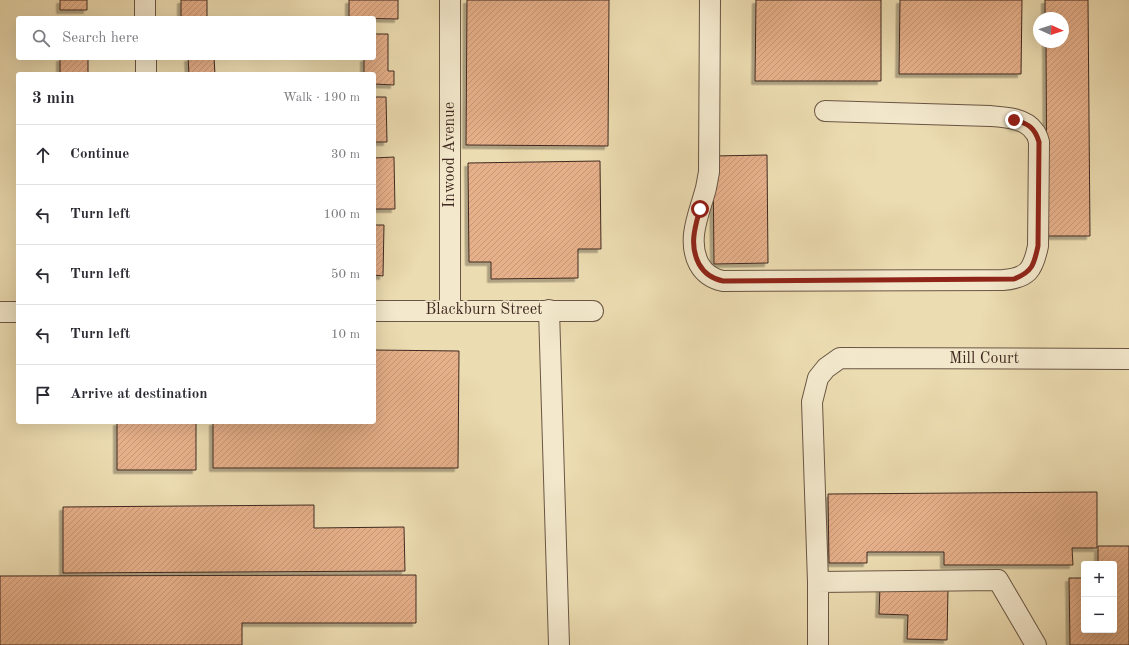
<!DOCTYPE html>
<meta charset="utf-8">
<style>
body{margin:0;font-family:"Old Standard TT",serif;background:#f2f2f3;color:#2b2b33}
.controls{position:absolute;right:12px;bottom:12px;display:grid;overflow:hidden;border-radius:4px;box-shadow:0 4px 16px #0002}
.controls button{width:36px;height:36px;display:grid;place-items:center;padding:0;border:0;border-bottom:1px solid #e1e1e2;background:#fff;color:#2b2b33;font:20px sans-serif}
.compass{position:absolute;left:1033px;top:12px;width:36px;height:36px;border-radius:50%;background:#fff;box-shadow:0 4px 16px #0002;rotate:93deg}
.stop{position:absolute;width:12px;height:12px;margin:-9px;border:3px solid #8f2418;border-radius:50%;background:#fff}
.stop.end{background:#8f2418;border-color:#fff;box-shadow:0 1px 4px #0008}
.list{margin:0;padding:0;list-style:none}
h2{display:flex;justify-content:space-between;align-items:center;height:52px;margin:0;padding:0 16px;font-size:17px}
h2 small{font-size:13px;font-weight:400;color:#7c7c81}
.list li{display:grid;grid-template-columns:26px 1fr auto;gap:12px;align-items:center;box-sizing:border-box;height:60px;padding:0 16px;border-top:1px solid #e1e1e2}
.list b{display:block;font-size:15px;white-space:nowrap}
.list em{font-size:13px;font-style:normal;color:#7c7c81}
.icon{flex:none;width:22px;height:22px;fill:none;stroke:currentColor;stroke-width:2;stroke-linecap:round;stroke-linejoin:round}
.map{position:relative;flex:none;width:1129px;height:645px;overflow:hidden}
.search{position:absolute;background:#fff;box-shadow:0 4px 16px #0002;left:16px;top:16px;width:360px;height:44px;display:flex;align-items:center;gap:10px;box-sizing:border-box;padding:0 14px;border-radius:4px;color:#7c7c81;font-size:15px}
.panel{position:absolute;background:#fff;box-shadow:0 4px 16px #0002;left:16px;top:72px;width:360px;height:352px;border-radius:4px}
.map>svg:first-child{display:block}
.building{fill:url(#building-hatch);stroke:#3f2920;filter:url(#shadow)}
.lines{fill:none;stroke-linecap:round;stroke-linejoin:round}
.minor-casing{stroke:#6a5644;stroke-width:22}
.minor{stroke:#f3e8cc;stroke-width:20}
.route{stroke:#8f2418;stroke-width:5}
.labels{text-anchor:middle;dominant-baseline:central;stroke-width:3.5;stroke-linejoin:round;paint-order:stroke}
.street-label{font-size:16px;fill:#3f2920;stroke:#f3e8cc}
</style>
<div class="map">
<svg width="1129" height="645" viewBox="0 0 1129 645">
<defs>
<pattern id="building-hatch" width="6" height="6" patternUnits="userSpaceOnUse"><rect width="6" height="6" fill="#e6b08a"/><path d="M-1 1l2-2M0 6l6-6M5 7l2-2" fill="none" stroke="#c69777"/></pattern>
<filter id="shadow"><feDropShadow dx="-3.5" dy="3.5" stdDeviation="0" flood-color="#0004"/></filter>
</defs>
<rect width="100%" height="100%" fill="#ecdcb1"/>
<filter id="stains"><feTurbulence type="fractalNoise" baseFrequency=".005" numOctaves="4"/><feColorMatrix values="0 0 0 0 .2 0 0 0 0 .09 0 0 0 0 .02 0 0 0 .5 -.17"/></filter>
<radialGradient id="worn" r=".72"><stop offset=".6" stop-color="#630" stop-opacity="0"/><stop offset="1" stop-color="#630" stop-opacity=".3"/></radialGradient>
<!-- building -->
<path class="building" d="M60,0H87V10H60Z
M181,0H207V18H181Z
M349,0H398V19L349,18Z
M467,0H609L608,146L466,145Z
M756,0H881V81H755Z
M900,0H1022L1021,74H899Z
M1045,0H1088L1090,236H1047L1046,42H1063V18H1045Z
M374,34H388V71H394V85L374,84V74H364V58H374Z
M60,58H88V74H60Z
M188,58H214L215,74H189Z
M374,97H386L387,142H374Z
M767,155L768,263L714,264L713,156Z
M394,157L395,209H374V158Z
M600,161L601,249H578V278L491,279V262H469L468,163Z
M374,225H384L383,276L374,275Z
M374,350L459,351L458,468H213V422H374Z
M117,422H196V470H117Z
M1097,492V548H1072L1073,565H944V552H867V563H829L828,494Z
M314,505V528L404,527L405,571L63,573V507Z
M1098,546H1129V645H1070L1069,578H1084V630H1114V564H1098Z
M416,575V623H242V645H0V576Z
M880,587L948,589L947,640L907,639L908,615L879,614Z"/>
<g class="lines">
<!-- minor casing -->
<g class="minor-casing">
<path id="minor" d="M145,0V18
M450,0V310
M710,0L709,172C708,177 707,183 706,188C700,212 686,239 699,264C704,273 713,279 723,281L1003,280C1028,278 1033,270 1038,246L1039,142C1038,138 1037,134 1034,131C1025,118 1004,117 990,116L825,111
M146,58V74
M549,310L559,645
M374,311H593
M0,312H18
M818,582L998,580L1036,645
M818,645V582L812,402L818,378L826,368L840,358L1129,359"/>
</g>
<!-- minor -->
<use href="#minor" class="minor"/>
</g>
<g class="lines">
<!-- route -->
<path class="route" d="M700,209C695,227 689,245 699,264C704,273 713,279 723,281L1014,279C1032,272 1034,265 1038,246L1039,142C1035,128 1028,123 1014,120"/>
</g>
<g class="labels">
<!-- street labels -->
<g class="street-label">
<text transform="translate(450 155) rotate(-90)">Inwood Avenue</text>
<text x="484" y="310">Blackburn Street</text>
<text x="984" y="359">Mill Court</text>
</g>
</g>
<rect width="100%" height="100%" filter="url(#stains)"/>
<rect width="100%" height="100%" fill="url(#worn)"/>
</svg>
<div class="controls">
<button>+</button>
<button>−</button>
</div>
<svg class="compass" viewBox="-18 -18 36 36"><path d="M0-13l5 13h-10z" fill="#e53935"/><path d="M0 13l5-13h-10z" fill="#7c7c81"/></svg>
<div class="stop" style="left:700px;top:209px"></div>
<div class="stop end" style="left:1014px;top:120px"></div>
<div class="search"><svg class="icon" aria-label="search" viewBox="0 0 24 24"><circle cx="10" cy="10" r="6"/><path d="M15 15l6 6"/></svg>Search here</div>
<section class="panel">
<h2>3 min<small>Walk · 190 m</small></h2>
<ul class="list">
<li><svg class="icon" aria-label="ahead" viewBox="0 0 24 24"><path d="M12 20V5M6 11l6-6 6 6"/></svg><div><b>Continue</b></div><em>30 m</em></li>
<li><svg class="icon" aria-label="left" viewBox="0 0 24 24"><path d="M17 20v-9H6M10 6l-5 5 5 5"/></svg><div><b>Turn left</b></div><em>100 m</em></li>
<li><svg class="icon" aria-label="left" viewBox="0 0 24 24"><path d="M17 20v-9H6M10 6l-5 5 5 5"/></svg><div><b>Turn left</b></div><em>50 m</em></li>
<li><svg class="icon" aria-label="left" viewBox="0 0 24 24"><path d="M17 20v-9H6M10 6l-5 5 5 5"/></svg><div><b>Turn left</b></div><em>10 m</em></li>
<li><svg class="icon" aria-label="arrive" viewBox="0 0 24 24"><path d="M6 21V4h12l-3 4 3 4H6"/></svg><div><b>Arrive at destination</b></div></li>
</ul>
</section>
</div>
